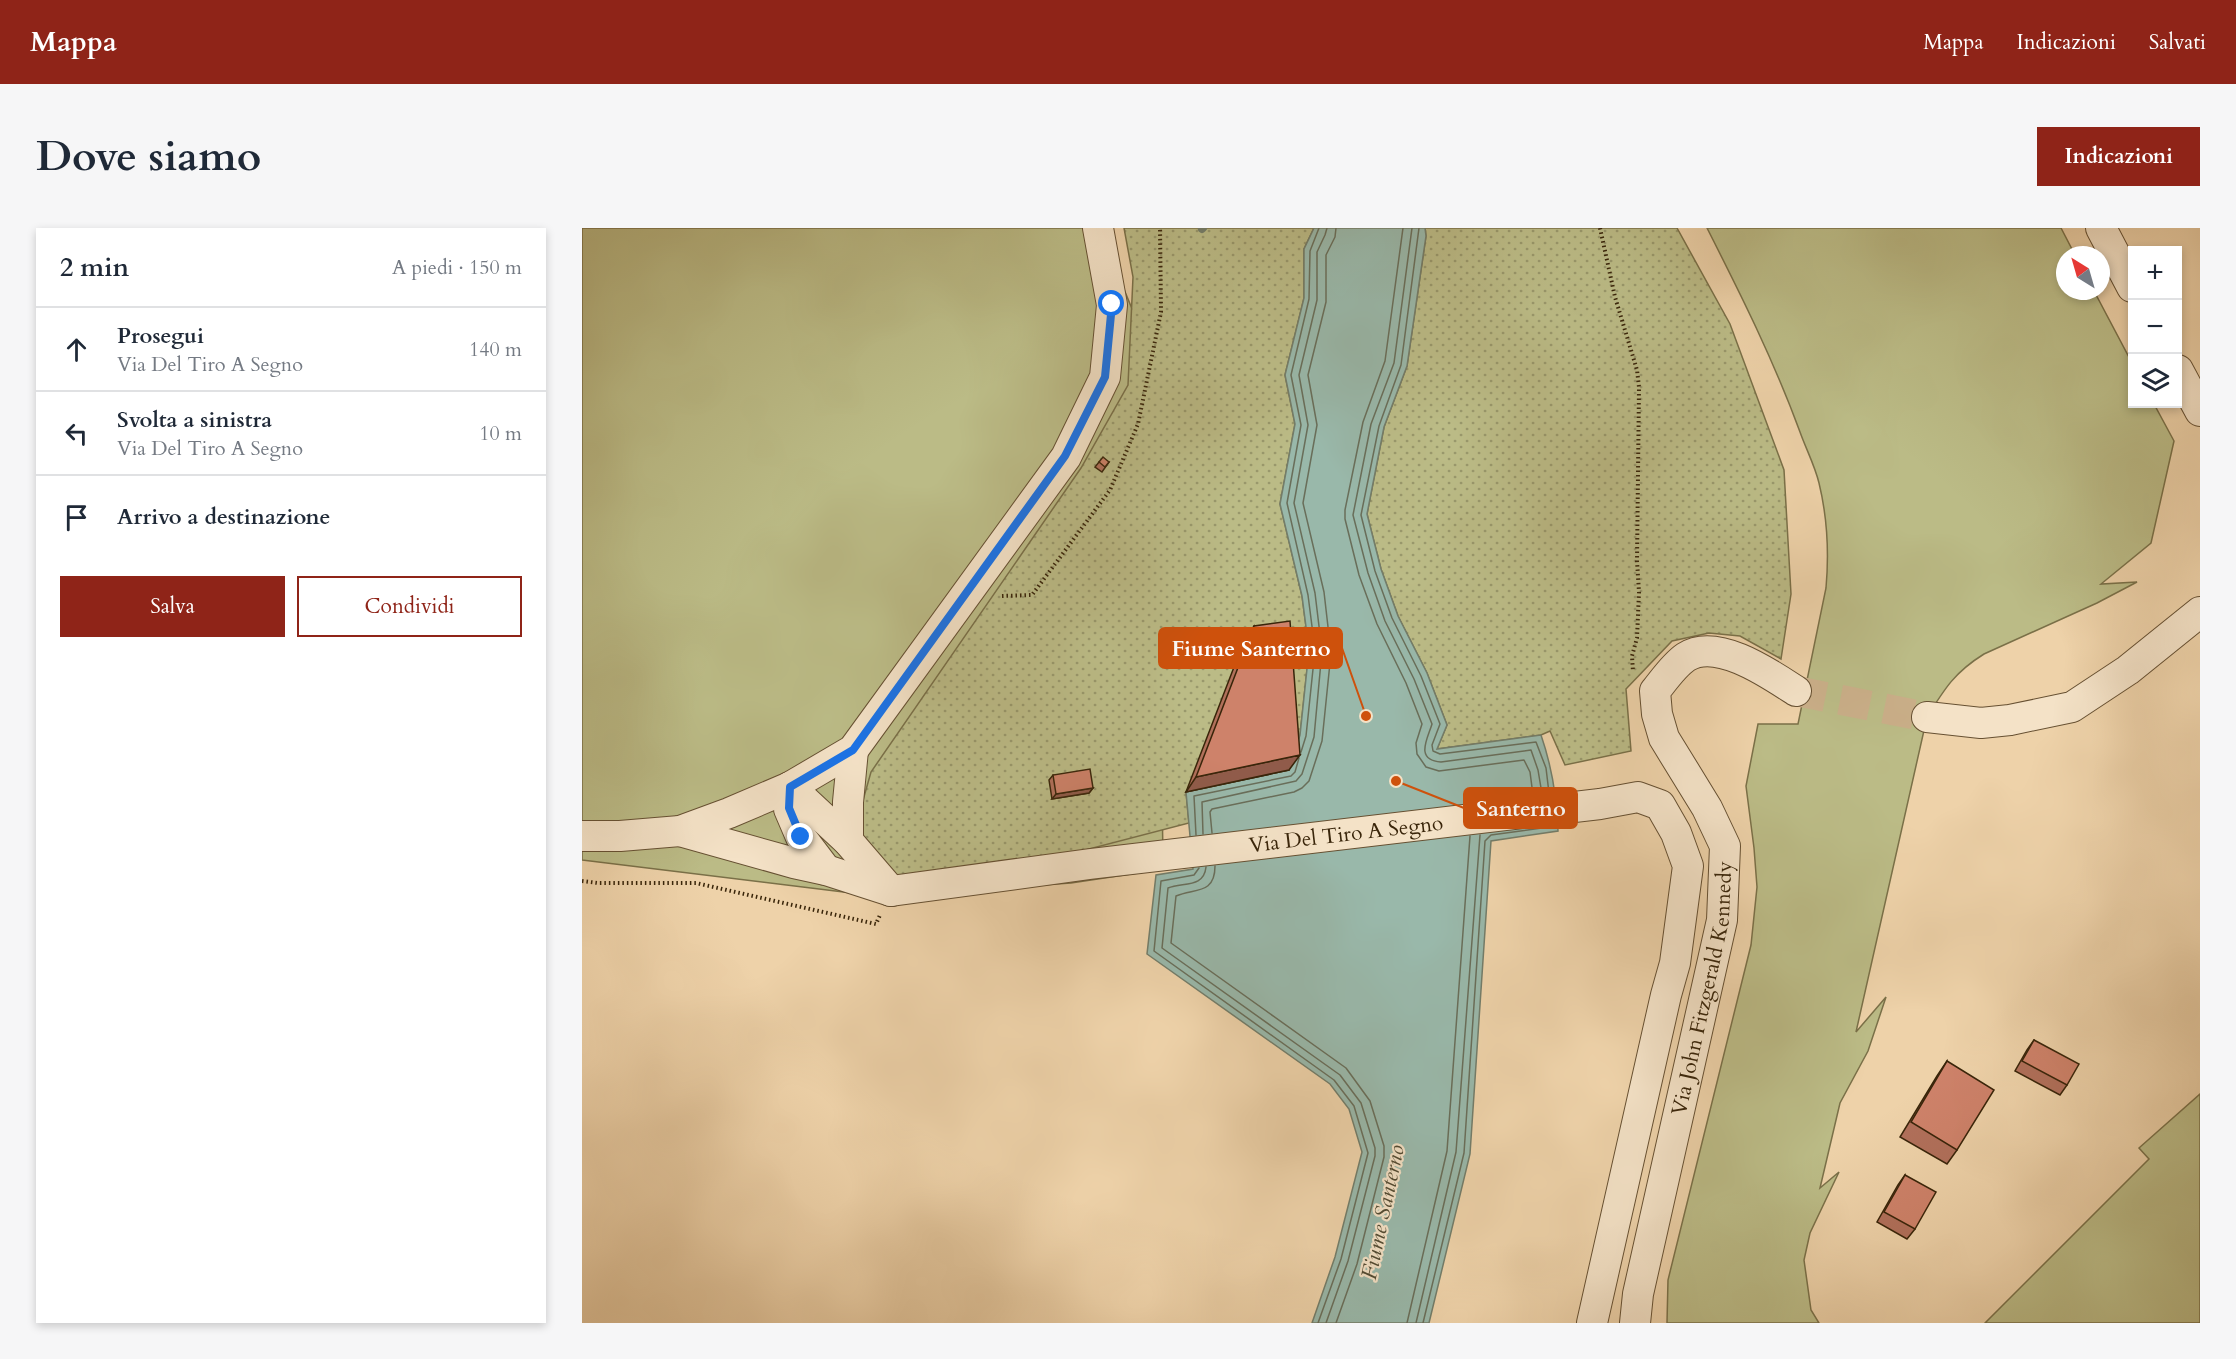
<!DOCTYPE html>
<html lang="it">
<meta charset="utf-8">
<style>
body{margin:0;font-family:Cardo,serif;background:#f6f6f7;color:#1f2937}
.controls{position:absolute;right:18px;top:18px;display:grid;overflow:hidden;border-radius:0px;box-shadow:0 3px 9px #0003}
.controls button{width:54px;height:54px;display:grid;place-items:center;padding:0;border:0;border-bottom:2px solid #e0e1e3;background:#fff;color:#1f2937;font:30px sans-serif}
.compass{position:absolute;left:1474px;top:18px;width:54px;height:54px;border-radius:50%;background:#fff;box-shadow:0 3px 9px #0003;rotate:323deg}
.stop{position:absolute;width:18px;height:18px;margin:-14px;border:4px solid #1a73e8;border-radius:50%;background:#fff}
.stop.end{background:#1a73e8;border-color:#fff;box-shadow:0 2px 6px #0008}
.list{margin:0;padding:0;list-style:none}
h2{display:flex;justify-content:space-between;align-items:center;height:78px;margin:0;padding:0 24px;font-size:26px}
h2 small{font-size:20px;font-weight:400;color:#747a83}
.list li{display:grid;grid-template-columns:39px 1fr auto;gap:18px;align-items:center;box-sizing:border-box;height:84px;padding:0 24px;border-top:2px solid #e0e1e3}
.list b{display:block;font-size:22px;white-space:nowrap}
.list p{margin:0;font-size:20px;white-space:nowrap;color:#747a83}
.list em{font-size:20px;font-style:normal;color:#747a83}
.actions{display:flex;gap:12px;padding:18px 24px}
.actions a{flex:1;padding:14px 0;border:2px solid #8f2418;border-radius:0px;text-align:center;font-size:21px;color:#8f2418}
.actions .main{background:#8f2418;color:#fff}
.icon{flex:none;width:33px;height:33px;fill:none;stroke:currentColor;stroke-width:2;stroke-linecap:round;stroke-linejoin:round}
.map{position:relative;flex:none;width:1618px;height:1095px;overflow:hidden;border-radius:0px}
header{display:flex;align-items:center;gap:36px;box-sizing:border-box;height:84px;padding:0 30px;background:#8f2418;color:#fff}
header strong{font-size:28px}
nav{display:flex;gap:33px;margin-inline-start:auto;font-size:21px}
.intro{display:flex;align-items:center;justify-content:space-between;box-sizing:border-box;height:144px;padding:0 36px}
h1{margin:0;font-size:42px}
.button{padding:15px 27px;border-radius:0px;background:#8f2418;color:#fff;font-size:21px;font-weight:700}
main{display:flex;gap:36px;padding:0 36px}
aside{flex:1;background:#fff;border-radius:0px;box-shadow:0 3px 9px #0003}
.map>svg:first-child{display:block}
.grass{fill:#bbbb86;stroke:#7a7048;stroke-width:1.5}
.park{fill:url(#park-dots);stroke:#7a7048;stroke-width:1.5}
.water{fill:#99b8aa;stroke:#737d6a;stroke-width:1.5}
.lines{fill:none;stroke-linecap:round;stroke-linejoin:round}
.shore{stroke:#696e5a;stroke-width:1.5}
.stream{stroke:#737d6a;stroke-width:8}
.minor-tunnel{stroke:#caaf89;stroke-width:30;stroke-dasharray:30 15;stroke-linecap:butt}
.minor-casing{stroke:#665032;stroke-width:32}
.path{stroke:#39250a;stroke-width:4;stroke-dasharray:1.5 3;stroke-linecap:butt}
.minor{stroke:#f4e2c7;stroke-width:30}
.wall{fill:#b1705b;stroke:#39250a;stroke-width:1.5}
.shaded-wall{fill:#905b4a;stroke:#39250a;stroke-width:1.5}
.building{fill:#ce826a;stroke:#39250a;stroke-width:1.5}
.route{stroke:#1a73e8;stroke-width:8}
.labels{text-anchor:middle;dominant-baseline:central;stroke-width:4.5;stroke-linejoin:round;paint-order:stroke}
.street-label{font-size:21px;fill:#39250a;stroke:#f4e2c7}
.water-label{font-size:22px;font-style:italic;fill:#514a32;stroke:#f4e2c7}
.leader{fill:none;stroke:#ce510c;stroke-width:2}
.callout-dot{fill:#ce510c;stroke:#f4e2c7;stroke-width:2}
.callout{fill:#ce510c;stroke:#ce510c;stroke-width:2}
.callout-label{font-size:22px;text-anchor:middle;font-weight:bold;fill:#fff}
</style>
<header>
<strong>Mappa</strong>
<nav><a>Mappa</a><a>Indicazioni</a><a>Salvati</a></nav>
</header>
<div class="intro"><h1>Dove siamo</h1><a class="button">Indicazioni</a></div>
<main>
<aside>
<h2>2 min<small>A piedi · 150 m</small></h2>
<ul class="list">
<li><svg class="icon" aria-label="ahead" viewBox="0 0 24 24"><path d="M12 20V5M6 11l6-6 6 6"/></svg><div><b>Prosegui</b><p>Via Del Tiro A Segno</p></div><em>140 m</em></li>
<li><svg class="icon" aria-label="left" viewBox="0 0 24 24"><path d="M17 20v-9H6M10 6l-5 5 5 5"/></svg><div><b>Svolta a sinistra</b><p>Via Del Tiro A Segno</p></div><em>10 m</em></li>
<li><svg class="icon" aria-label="arrive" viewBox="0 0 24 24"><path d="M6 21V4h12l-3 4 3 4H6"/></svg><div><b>Arrivo a destinazione</b></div></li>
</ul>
<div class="actions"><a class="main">Salva</a><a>Condividi</a></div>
</aside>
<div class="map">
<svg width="1618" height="1095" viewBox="0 0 1618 1095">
<defs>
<pattern id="park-dots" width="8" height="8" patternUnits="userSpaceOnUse" patternTransform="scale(1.5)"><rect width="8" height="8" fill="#bbbb86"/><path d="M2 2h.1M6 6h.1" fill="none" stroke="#99986c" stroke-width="1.8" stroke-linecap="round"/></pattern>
</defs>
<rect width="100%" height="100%" fill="#eed2a9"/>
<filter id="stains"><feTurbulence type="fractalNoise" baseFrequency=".00333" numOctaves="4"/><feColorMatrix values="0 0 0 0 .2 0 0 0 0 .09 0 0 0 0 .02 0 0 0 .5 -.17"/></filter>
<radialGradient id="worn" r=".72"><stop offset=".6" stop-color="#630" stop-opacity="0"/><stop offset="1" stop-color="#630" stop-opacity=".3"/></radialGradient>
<!-- grass -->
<path class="grass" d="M0,0H519L522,13L584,163L580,570L581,628L569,643L489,655L294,668L0,632Z
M1125,0H1479L1493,27H1483V63H1512L1550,135V176H1572L1592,213L1569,315L1519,356L1555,354L1515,375L1402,426C1373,444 1363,460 1345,489L1274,804L1304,769L1286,823L1258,875L1238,960L1257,944L1228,1005L1222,1032L1229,1082L1237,1095H1085L1086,1052L1169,717L1175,659L1172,620L1164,558L1176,496H1216L1244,360C1247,326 1245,288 1237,255C1233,238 1224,221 1218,204C1192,133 1159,67 1125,0Z
M1618,866V1095H1403L1567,931L1557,920Z"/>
<!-- park -->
<path class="park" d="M542,0H732L722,21V70L703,147L713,196L698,276L720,368L727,422L718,507L707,542L604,564L607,595L403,648L320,659L286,633L276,590L289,544L499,240L546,157L551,49Z
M843,0H1095L1148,96L1202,242L1209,366L1199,431L1158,408L1127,405L1090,413L1044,461L1049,523L983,537L968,503L959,507L855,521L865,497L845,445L816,388L799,341L785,286L802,199L825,138L844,8Z"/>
<!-- water -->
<path class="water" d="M732,0H843L844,8L825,138L802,199L785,286L799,341L816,388L845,445L865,497L855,521L959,507C970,539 975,569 976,603L909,613L888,926L847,1095H730L753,1029L780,924L767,881L748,856L565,726L574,647L611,641L604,564L707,542L718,507L727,422L720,368L698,276L713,196L703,147L722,70V21Z"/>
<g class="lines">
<!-- shore -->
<path class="shore" d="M821,0L803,133L781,194L763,282V291L777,347L795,396L824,455L840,496L834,515L835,526L844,539L857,543L942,532L948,544L951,567
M830,0L812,135L789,196L771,287L786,345L803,393L832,451L850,496C846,510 832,532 859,534L949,522L956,542L960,566
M837,0L819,137L797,198L779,287L793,343L810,390L839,448L858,496L850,517L851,523L858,526L954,514L964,540L967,565
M719,524L724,508L733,422L726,367L705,275L719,197L709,147L727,71L728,23L737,0
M630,605L628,584L630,581L712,564L720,560L727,553L740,513L749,425L742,364L721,275L735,197L726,147L744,74V27L753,9L754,0
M621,606L620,574L714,553L720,546L732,509L740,423L733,365L712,275L726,197L717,147L735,72V24L743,7L745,0
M614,607L612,568L709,548L713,544L717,530
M633,638C633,667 612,660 594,668L589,715L764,840L788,873L802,918V929L775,1036L754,1095
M624,639C622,660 601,654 586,660L580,720L758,847L779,875L793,920V928L766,1033L744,1095
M617,640L612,647L579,653L572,723L752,852L772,878L786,925L759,1031L736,1095
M825,1095L865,923L888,608
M834,1095L874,924L898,607
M841,1095L882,925L903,613L909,607L967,599"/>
<!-- stream -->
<path class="stream" d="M620,1L621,0"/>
<!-- minor-tunnel -->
<path class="minor-tunnel" d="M1214,463L1345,489"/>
<!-- minor casing -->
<g class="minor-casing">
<g id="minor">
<path d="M1519,0L1550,59"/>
<path d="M1596,142L1618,183"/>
<path d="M1345,489L1399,495L1428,492L1490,479L1546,442L1618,384"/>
<path d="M208,559L266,613L309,663"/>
<path d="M208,559L207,581L219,609L244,642"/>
<path id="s1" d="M98,603L212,635L244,642L309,663L508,636L1018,576L1056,569L1078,577L1094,605L1106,638L1093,735L1084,767L1010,1095"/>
<path d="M0,608H38L98,603L147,585L208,559L271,522L484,229L523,149L530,77L516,0"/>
<path d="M266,613V574L271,522"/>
<path id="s2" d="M1053,1095L1056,1066L1140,692L1143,618L1125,580L1082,510L1075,486L1073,463C1082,452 1092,437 1104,429C1135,409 1188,446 1214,463"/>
</g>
</g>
<!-- path -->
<path class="path" d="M1018,0L1033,69L1055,142L1057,159L1055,333L1057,364L1055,410L1050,428L1051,444
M420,368L450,367L528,262L556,196L579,84L578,0
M0,653L16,655H114L294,696L298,687"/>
<!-- minor -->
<use href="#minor" class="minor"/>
</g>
<!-- wall -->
<path class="wall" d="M517,234H527L520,244L513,239Z
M672,398L707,542L604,564L662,413Z
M471,547L511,560L507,565L470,571L467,552Z
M1452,812L1485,857L1478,867L1433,843L1445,822Z
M1365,833L1375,922L1365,936L1318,909L1355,848Z
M1323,947L1333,1001L1325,1011L1295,994L1316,957Z"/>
<!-- shaded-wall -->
<path class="shaded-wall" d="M718,527L707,542L604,564L614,549Z
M511,560L507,565L470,571L474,566Z"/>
<!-- building -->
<path class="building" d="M521,229L527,234L523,239L517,234Z
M708,393L718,527L614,549L672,398Z
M508,541L511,560L474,566L471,547Z
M1452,812L1497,836L1485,857L1440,833Z
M1365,833L1412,862L1375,922L1329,894Z
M1323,947L1354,964L1333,1001L1302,984Z"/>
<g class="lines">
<!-- route -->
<path class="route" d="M219,609L207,580L208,559L271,522L483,228L523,149L530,76"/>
</g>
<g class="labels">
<!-- street labels -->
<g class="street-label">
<text stroke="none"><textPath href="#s1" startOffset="678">Via Del Tiro A Segno</textPath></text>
<text stroke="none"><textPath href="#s2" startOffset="342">Via John Fitzgerald Kennedy</textPath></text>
</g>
<!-- water labels -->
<g class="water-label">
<text transform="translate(801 984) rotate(-78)">Fiume Santerno</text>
</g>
</g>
<!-- callouts -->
<path class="leader" d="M784 488L760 420M814 553L882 580"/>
<g class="callout-dot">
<circle cx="784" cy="488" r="6"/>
<circle cx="814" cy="553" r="6"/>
</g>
<g class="callout">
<rect x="577" y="400" width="183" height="40" rx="6"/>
<rect x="882" y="560" width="113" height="40" rx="6"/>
</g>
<g class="callout-label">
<text x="669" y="428">Fiume Santerno</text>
<text x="939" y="588">Santerno</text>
</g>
<rect width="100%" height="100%" filter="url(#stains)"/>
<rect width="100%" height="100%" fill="url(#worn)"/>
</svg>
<div class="controls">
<button>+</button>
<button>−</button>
<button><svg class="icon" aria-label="layers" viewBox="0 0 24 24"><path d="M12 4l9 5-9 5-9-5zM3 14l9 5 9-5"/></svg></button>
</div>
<svg class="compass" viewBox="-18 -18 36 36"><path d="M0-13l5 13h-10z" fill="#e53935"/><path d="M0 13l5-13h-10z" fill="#747a83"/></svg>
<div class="stop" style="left:530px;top:76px"></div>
<div class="stop end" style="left:219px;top:609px"></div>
</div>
</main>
